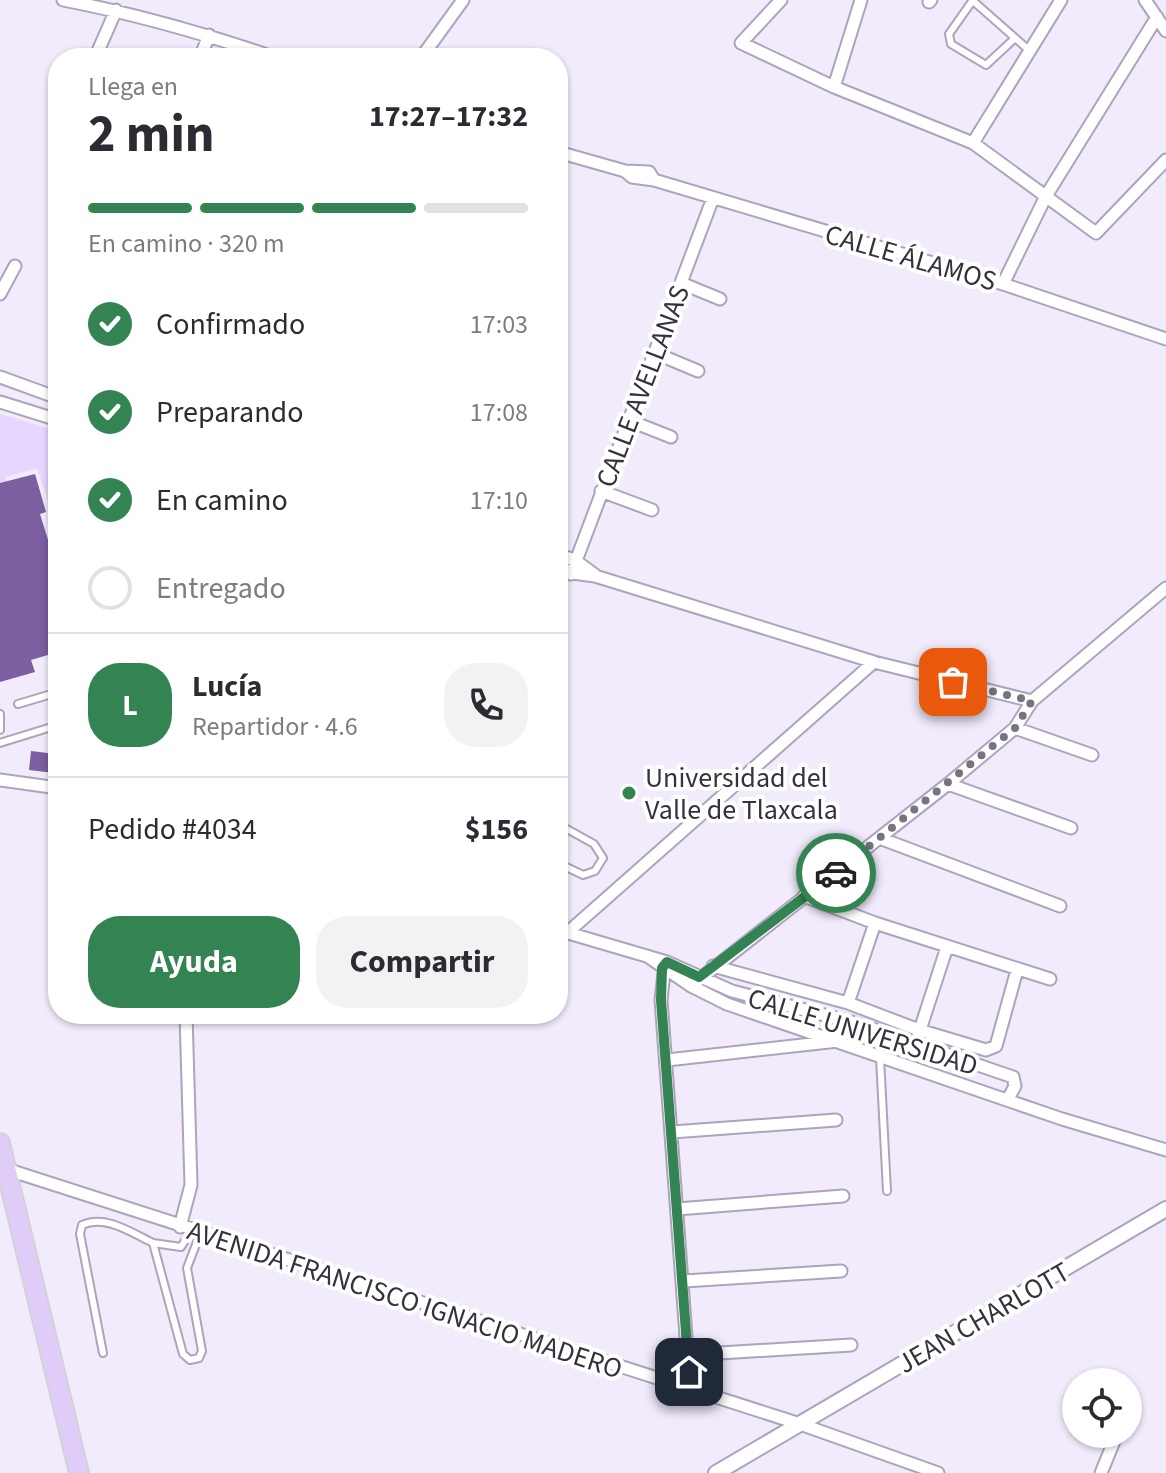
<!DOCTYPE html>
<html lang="es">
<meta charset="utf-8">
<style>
:root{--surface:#fff;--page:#f2f2f3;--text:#2b2b33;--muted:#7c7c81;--line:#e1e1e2;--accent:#348353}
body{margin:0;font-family:"Source Sans 3",sans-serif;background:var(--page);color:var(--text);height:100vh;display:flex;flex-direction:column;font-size:30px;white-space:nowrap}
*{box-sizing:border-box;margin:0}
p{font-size:26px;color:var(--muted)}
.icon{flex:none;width:44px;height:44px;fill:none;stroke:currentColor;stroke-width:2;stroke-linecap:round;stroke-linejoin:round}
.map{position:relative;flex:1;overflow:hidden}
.panel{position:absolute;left:48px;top:48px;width:520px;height:976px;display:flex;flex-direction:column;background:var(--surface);border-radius:32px;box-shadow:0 2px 6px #0004}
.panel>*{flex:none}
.fabs{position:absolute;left:1062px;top:1368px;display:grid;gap:16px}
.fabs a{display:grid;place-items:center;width:80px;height:80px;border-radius:50%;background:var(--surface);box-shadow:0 2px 6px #0004;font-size:40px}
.pin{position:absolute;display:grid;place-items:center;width:68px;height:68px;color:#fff;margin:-34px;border-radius:16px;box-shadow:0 4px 12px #0006}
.courier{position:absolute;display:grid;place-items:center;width:80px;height:80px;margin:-40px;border:6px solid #348353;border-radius:50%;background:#fff;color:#222;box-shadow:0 2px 10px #0007}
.head em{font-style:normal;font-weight:700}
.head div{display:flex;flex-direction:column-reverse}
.head{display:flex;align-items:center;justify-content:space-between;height:136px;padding:0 40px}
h1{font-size:52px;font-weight:700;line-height:60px}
.bar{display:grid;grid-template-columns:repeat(4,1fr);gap:12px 8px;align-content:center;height:96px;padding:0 40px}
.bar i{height:10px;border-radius:6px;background:var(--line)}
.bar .on{background:var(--accent)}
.bar p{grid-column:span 4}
.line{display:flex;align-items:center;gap:20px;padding:0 40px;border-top:2px solid var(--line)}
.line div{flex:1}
.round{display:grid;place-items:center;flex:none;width:84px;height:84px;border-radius:32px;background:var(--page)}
ol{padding:0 40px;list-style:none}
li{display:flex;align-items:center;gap:24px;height:88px}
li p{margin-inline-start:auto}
li .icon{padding:8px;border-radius:50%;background:var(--accent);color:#fff;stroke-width:4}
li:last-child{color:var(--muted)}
li i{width:44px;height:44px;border:4px solid var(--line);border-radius:50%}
.action{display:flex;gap:16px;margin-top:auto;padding:16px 40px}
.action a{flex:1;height:92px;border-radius:32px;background:var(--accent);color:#fff;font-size:32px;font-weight:700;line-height:92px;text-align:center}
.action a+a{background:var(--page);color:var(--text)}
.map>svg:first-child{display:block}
.green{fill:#e7d6ff}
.building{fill:#7c5ea1}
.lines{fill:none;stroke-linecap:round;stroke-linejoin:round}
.service-casing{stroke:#aea3be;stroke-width:10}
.minor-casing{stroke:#aea3be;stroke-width:15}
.tertiary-casing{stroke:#aea3be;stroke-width:18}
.primary-casing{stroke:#d3d2d4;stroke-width:22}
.service{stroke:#fff;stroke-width:6}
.minor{stroke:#fff;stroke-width:11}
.tertiary{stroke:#fff;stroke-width:14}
.primary{stroke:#dfccf8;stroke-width:18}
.done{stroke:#777380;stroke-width:8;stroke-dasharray:0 14.4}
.route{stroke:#348353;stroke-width:10}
.poi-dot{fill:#348353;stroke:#fff;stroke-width:3}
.labels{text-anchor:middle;stroke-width:8;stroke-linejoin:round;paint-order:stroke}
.street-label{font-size:28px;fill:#36323d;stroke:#fff}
.poi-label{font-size:28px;fill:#36323d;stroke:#fff;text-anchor:start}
</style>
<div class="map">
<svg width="1166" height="1473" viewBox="0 0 1166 1473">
<rect width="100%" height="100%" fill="#f1ebfb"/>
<path class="green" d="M0,414L58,431V514L51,511L37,468L5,477L36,580L0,601Z"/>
<path class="building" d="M35,474L46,512L40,514L58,572V652L31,660L35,672L0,682V483Z
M31,751L56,754L54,773L29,770Z"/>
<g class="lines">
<g class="service-casing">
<path id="service" d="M972,0L1030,51
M973,0L949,34L951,44L986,65L1014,39
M18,704L55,693L58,704
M0,714V730
M0,743L58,725
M558,824L594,844L603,858L595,871L583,875L558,863
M880,1058L887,1191
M191,1231L181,1247L153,1243L183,1354L190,1360L199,1358L202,1351L187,1268L200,1234
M103,1353L80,1234L82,1225C105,1214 132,1233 153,1243"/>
</g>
<g class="minor-casing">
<path id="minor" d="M63,0C136,14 206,34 276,58
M781,0L741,43L834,87L973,143L1096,233L1166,160
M1145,0L1166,31
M929,2L931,0
M95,58L116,10
M200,58L209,35
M421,58L463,0
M834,87L861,0
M973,143L1061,0
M558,152L625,171L632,177L654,180L1003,284L1166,339
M625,171L649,172L654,180
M681,283L720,299
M1003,284L1046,196L1157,17
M0,294L15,266
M655,353L698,371
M0,377L58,398
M558,394L559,390
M0,402L58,420
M628,420L671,437
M601,491L652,510
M558,554L576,561L595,575
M558,571L595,576L874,662L1032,701
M571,574L713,198
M1015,728L1092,755
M0,780L58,788
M948,784L1071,828
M882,839L1060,906
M804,896L875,923L1050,979
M558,930L667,962L732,991L855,1023L1013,1077L1015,1086L1008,1099
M567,933L874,662
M647,956L691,986L727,1004L1062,1119L1166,1150
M665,964L661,1000L690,1390
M713,966L848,1003L919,1030L986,1050L996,1046L1017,970
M691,986L948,784L1015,728L1032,701L1166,588
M848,1003L875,923
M918,1036L947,947
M667,1060L838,1041L855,1023
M672,1132L836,1120
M9,1170L800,1424L938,1473
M677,1209L843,1196
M180,1227L191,1185L186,1014
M684,1281L841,1271
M688,1355L851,1345
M1101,1473L1117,1434"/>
</g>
<g class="tertiary-casing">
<path id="tertiary" d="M716,1473L1166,1209"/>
</g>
<g class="primary-casing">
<path id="primary" d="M0,1143L79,1473"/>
</g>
<use href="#service" class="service"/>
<use href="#minor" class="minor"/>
<use href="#tertiary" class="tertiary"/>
<use href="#primary" class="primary"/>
</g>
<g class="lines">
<path class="done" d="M836,873L1015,728L1032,701L953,682"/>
<path class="route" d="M689,1372L661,1000L662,968L667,962L699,977L836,873"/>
</g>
<circle class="poi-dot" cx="629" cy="793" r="8"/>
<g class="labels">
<g class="street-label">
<text transform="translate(911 257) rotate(16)" y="10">CALLE ÁLAMOS</text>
<text transform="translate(642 386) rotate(-69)" y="10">CALLE AVELLANAS</text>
<text transform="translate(863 1031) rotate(17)" y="10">CALLE UNIVERSIDAD</text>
<text transform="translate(405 1299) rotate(18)" y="10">AVENIDA FRANCISCO IGNACIO MADERO</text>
<text transform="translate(983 1317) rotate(-30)" y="10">JEAN CHARLOTT</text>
</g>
<g class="poi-label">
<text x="645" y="787">Universidad del<tspan x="645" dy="32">Valle de Tlaxcala</tspan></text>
</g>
</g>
</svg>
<div class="fabs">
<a><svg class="icon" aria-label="locate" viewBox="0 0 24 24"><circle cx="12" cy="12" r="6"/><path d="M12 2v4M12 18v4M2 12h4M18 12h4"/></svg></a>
</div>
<div class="pin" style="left:953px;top:682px;background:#ea580c"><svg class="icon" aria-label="bag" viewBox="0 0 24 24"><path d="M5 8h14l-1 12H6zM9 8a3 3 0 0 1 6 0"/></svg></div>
<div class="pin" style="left:689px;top:1372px;background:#1f2937"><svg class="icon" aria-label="home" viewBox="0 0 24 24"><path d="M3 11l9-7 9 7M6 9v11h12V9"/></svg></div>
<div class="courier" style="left:836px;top:873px"><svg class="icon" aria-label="car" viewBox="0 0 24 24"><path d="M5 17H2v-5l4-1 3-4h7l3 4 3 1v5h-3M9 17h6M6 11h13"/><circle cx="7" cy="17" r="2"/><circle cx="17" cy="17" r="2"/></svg></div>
<section class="panel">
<div class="head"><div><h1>2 min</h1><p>Llega en</p></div><em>17:27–17:32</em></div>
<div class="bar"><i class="on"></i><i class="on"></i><i class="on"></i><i></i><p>En camino · 320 m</p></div>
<ol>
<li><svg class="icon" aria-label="check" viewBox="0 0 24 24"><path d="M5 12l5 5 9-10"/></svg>Confirmado<p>17:03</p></li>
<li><svg class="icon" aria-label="check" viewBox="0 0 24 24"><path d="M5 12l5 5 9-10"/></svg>Preparando<p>17:08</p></li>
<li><svg class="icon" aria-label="check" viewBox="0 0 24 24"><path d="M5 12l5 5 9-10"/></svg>En camino<p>17:10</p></li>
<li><i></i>Entregado</li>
</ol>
<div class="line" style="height:144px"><b class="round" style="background:var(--accent);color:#fff">L</b><div><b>Lucía</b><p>Repartidor · 4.6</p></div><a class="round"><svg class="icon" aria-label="phone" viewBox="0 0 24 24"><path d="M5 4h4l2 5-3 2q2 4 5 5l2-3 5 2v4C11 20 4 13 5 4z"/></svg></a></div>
<div class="line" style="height:104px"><div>Pedido #4034</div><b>$156</b></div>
<div class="action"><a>Ayuda</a><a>Compartir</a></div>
</section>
</div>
